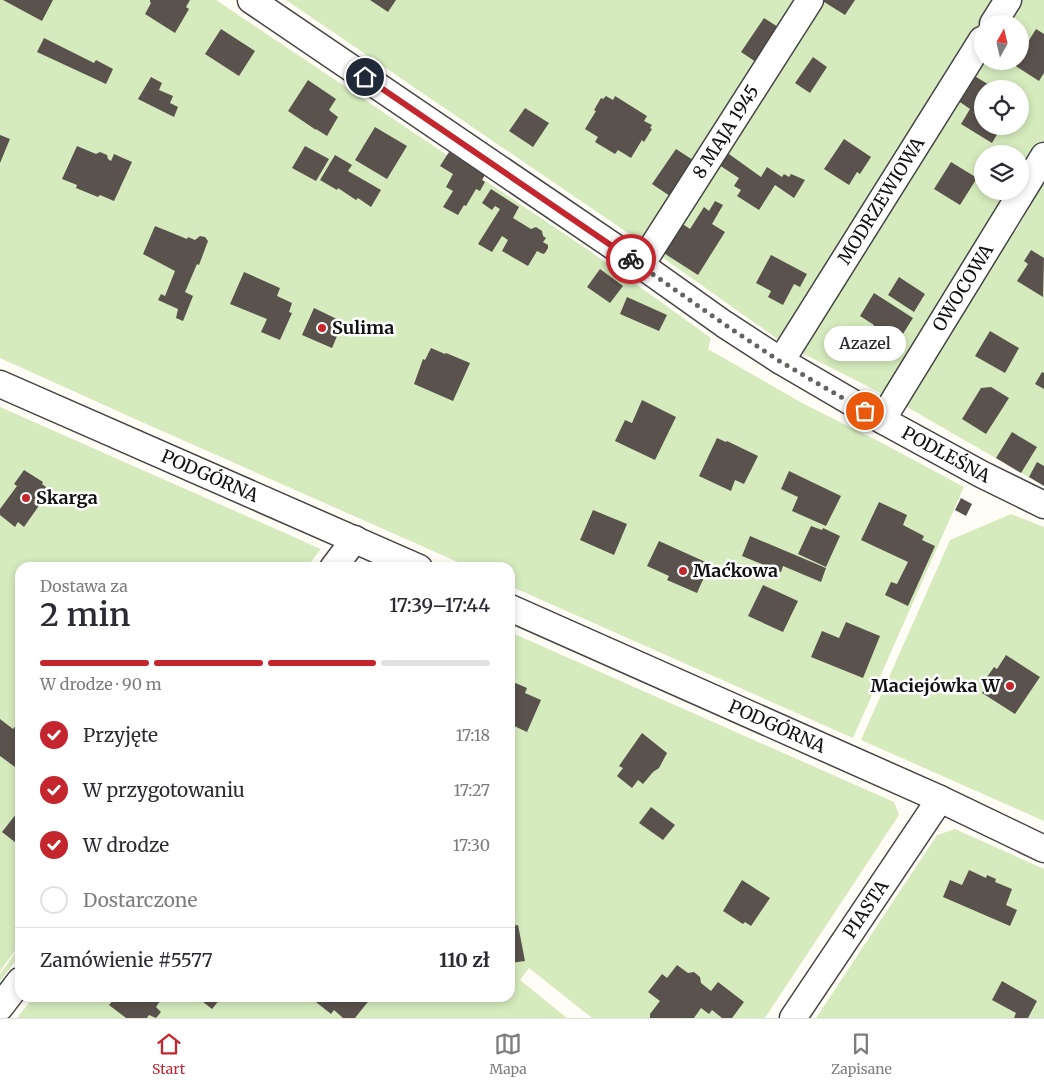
<!DOCTYPE html>
<html lang="pl">
<meta charset="utf-8">
<style>
:root{--surface:#fff;--page:#f7f7f7;--text:#2b2b33;--muted:#7c7c81;--line:#e1e1e2;--accent:#c4262e}
body{margin:0;font-family:Merriweather,serif;background:var(--page);color:var(--text);height:100vh;display:flex;flex-direction:column;font-size:19px;white-space:nowrap}
*{box-sizing:border-box;margin:0}
p{font-size:16px;color:var(--muted)}
.icon{flex:none;width:28px;height:28px;fill:none;stroke:currentColor;stroke-width:2;stroke-linecap:round;stroke-linejoin:round}
.map{position:relative;flex:1;overflow:hidden}
.side{position:absolute;left:15px;top:562px;width:500px;height:440px;display:flex;flex-direction:column;background:var(--surface);border-radius:15px;box-shadow:0 2px 8px #0003}
.side>*{flex:none}
.needle{width:32px;rotate:8deg}
.tools{position:absolute;left:974px;top:15px;display:grid;gap:10px}
.tools a{display:grid;place-items:center;width:55px;height:55px;border-radius:50%;background:var(--surface);box-shadow:0 2px 8px #0003;font-size:25px}
.pin{position:absolute;display:grid;place-items:center;width:42px;height:42px;color:#fff;margin:-21px;border:2px solid #fff;border-radius:50%;box-shadow:0 1px 5px #0007}
.courier{position:absolute;display:grid;place-items:center;width:50px;height:50px;margin:-25px;border:4px solid #c4262e;border-radius:50%;background:#fff;color:#222;box-shadow:0 1px 6px #0007}
.bubble{position:absolute;height:35px;border-radius:18px;background:var(--surface);box-shadow:0 2px 8px #0003;font-size:16px;font-weight:600;line-height:35px;text-align:center}
.summary em{font-style:normal;font-weight:600}
.summary div{display:flex;flex-direction:column-reverse}
.summary{display:flex;align-items:center;justify-content:space-between;height:85px;padding:0 25px}
h1{font-size:32px;font-weight:600;line-height:38px}
.bar{display:grid;grid-template-columns:repeat(4,1fr);gap:8px 5px;align-content:center;height:60px;padding:0 25px}
.bar i{height:6px;border-radius:4px;background:var(--line)}
.bar .current{background:var(--accent)}
.bar p{grid-column:span 4}
.line{display:flex;align-items:center;gap:12px;padding:0 25px;border-top:1px solid var(--line)}
.line div{flex:1}
ol{padding:0 25px;list-style:none}
li{display:flex;align-items:center;gap:15px;height:55px}
li p{margin-inline-start:auto}
li .icon{padding:5px;border-radius:50%;background:var(--accent);color:#fff;stroke-width:4}
li:last-child{color:var(--muted)}
li i{width:28px;height:28px;border:2px solid var(--line);border-radius:50%}
.dock{display:flex;justify-content:space-around;align-items:center;height:70px;border-top:1px solid var(--line);background:var(--surface);font-size:14px;color:var(--muted)}
.dock a{display:grid;justify-items:center;gap:2px}
.dock .current{color:var(--accent)}
.map>svg:first-child{display:block}
.green{fill:#d5ebbd;fill-rule:evenodd}
.building{fill:#5a524d}
.lines{fill:none;stroke-linecap:round;stroke-linejoin:round}
.street-casing{stroke:#444;stroke-width:29}
.street{stroke:#fff;stroke-width:26}
.done{stroke:#646461;stroke-width:5;stroke-dasharray:0 9}
.route{stroke:#c4262e;stroke-width:6}
.poi-dot{fill:#c4262e;stroke:#fff;stroke-width:2}
.labels{text-anchor:middle;stroke-width:5;stroke-linejoin:round;paint-order:stroke}
.street-label{font-size:18px;fill:#111;stroke:#fff}
.poi-label{font-size:18px;font-weight:bold;fill:#111;stroke:#fff;text-anchor:start}
</style>
<div class="map">
<svg width="1044" height="1018" viewBox="0 0 1044 1018">
<rect width="100%" height="100%" fill="#fffdf5"/>
<path class="green" d="M0,0H216L587,249L711,338L708,349L804,404L884,444L964,487L853,738L510,586V568L469,567L144,423L0,358Z
M286,0H802L644,244Z
M819,0H995L928,105L871,205L862,206L783,343L659,255Z
M1016,0H1044V140L1020,179V154H982V191H1013L885,395L798,351L982,61H1020V24H1001ZM982,89H1020V126H982Z
M1044,173V486L900,403L1008,231H1016L1028,210L1026,204Z
M0,407L321,549L307,567L20,568V944L0,971Z
M1011,514L1044,527V821L861,740L950,540Z
M510,632L894,802L899,815L765,1018H592L529,968L520,980L567,1018H17L33,998H510Z
M955,829L1044,869V1018H816L937,835Z
M20,947V955L0,981V974Z"/>
<path class="building" d="M3,0H53L42,21Z
M150,0H190L186,7L189,9L175,33L145,14L151,3L150,2Z
M370,0H396L388,12Z
M821,0H855L845,15Z
M764,18L778,27L756,62L741,52Z
M221,29L255,51L239,76L205,54Z
M1036,29L1044,34V73L1039,81L1014,65L1016,61H1020V55Z
M44,38L94,63L96,60L113,69L106,84L37,52Z
M813,57L827,67L810,93L795,83Z
M999,61H1011L1008,66Z
M973,75L991,86L989,89H982V126H1002L992,143L961,124L970,109L957,100Z
M151,77L162,83L159,90L173,96L170,103L178,107L174,117L138,99Z
M308,80L336,99L329,110L338,117L327,136L316,129V130L288,111Z
M606,96L613,100L615,96L647,116L644,121L652,125L650,128L652,129L644,142L642,140L631,158L618,150L615,154L595,142L598,137L585,129L596,111L594,110L601,98L603,99Z
M525,108L549,123L533,147L509,131Z
M375,127L407,146L387,179L355,160Z
M0,135L10,139L0,163Z
M844,139L871,157L860,174L857,172L849,185L824,169Z
M77,146L96,154L100,152L107,155L108,159L111,161L114,154L132,162L114,201L100,195L98,197L76,188L77,185L62,179Z
M305,146L329,159L316,181L292,168Z
M676,149L696,162L673,198L652,184Z
M722,149L761,177L767,167L782,177L784,174L789,177L791,174L805,180L794,198L775,185L759,210L737,196L741,190L734,186L739,178L713,161Z
M449,152L485,175L482,180L485,182L480,191L476,189L466,206L464,205L458,215L443,207L453,191L446,187L453,174L440,166Z
M335,155L352,165L348,171L381,190L371,207L358,198L356,200L338,188L337,190L320,180Z
M951,162L977,178L960,205L934,189Z
M491,189L519,207L513,218L531,229L536,227L542,231L543,236L546,238L543,242L548,245V248L545,253L543,254L537,251L528,266L502,251L508,240L502,236L492,252L478,244L500,209L495,206L492,210L482,203Z
M715,201L723,205L712,224L725,232L698,275L659,250L678,221L690,229L704,207L709,211Z
M155,226L187,239L188,237L195,240L200,236L205,237L208,241L199,265L197,264L185,292L193,296L183,321L176,318L178,309L158,300L161,294L165,296L175,271L143,254Z
M1031,250L1044,258L1043,297L1017,281L1028,264L1024,261Z
M771,255L807,274L800,287L794,284L783,305L768,297L771,291L756,283Z
M600,269L623,286L610,303L587,287Z
M244,272L280,288L277,296L292,303L289,312L292,313L280,340L261,332L267,319L230,304Z
M899,277L925,294L914,312L888,295Z
M874,293L913,318L894,348L870,332L874,325L860,316Z
M627,297L667,315L659,331L620,314Z
M314,308L343,322L332,348L302,335Z
M990,331L1019,348L1005,373L975,356Z
M431,348L445,354L446,353L470,363L453,401L414,384L423,359L425,360Z
M1042,372L1044,373V389L1035,384Z
M991,387L1009,398L986,434L962,419L981,388Z
M642,400L676,417L655,460L615,441L625,420L632,423Z
M1012,432L1037,447L1021,473L996,458Z
M717,438L726,442L727,441L758,456L744,484L735,480L731,491L699,476Z
M1037,462L1044,466V486L1029,477Z
M24,470L43,482L42,484L50,490L24,527L18,522L15,527L0,515V509L17,486L14,484Z
M789,471L841,496L826,526L792,511L798,497L781,489Z
M961,498L972,504L966,516L955,510Z
M879,502L907,515L903,525L924,536L922,540L935,546L908,606L885,595L891,582L897,584L908,562L861,540Z
M593,510L627,524L614,555L580,540Z
M811,526L822,530L823,528L840,536L826,567L798,554Z
M750,536L826,568L821,582L783,566L781,572L742,556Z
M659,541L710,564L697,593L667,580L669,576L647,566Z
M763,585L798,601L783,632L748,616Z
M846,622L880,636L863,678L811,657L822,631L839,638Z
M1006,655L1040,677L1015,714L982,693L991,679L987,677L994,667L997,669Z
M513,682L527,688L525,693L541,700L527,732L510,724V686Z
M0,719L13,729L18,723L20,724V761L15,767L0,756Z
M642,733L667,753L659,768L653,772L643,784L638,780L632,788L617,776L623,768L619,766Z
M651,807L675,825L663,840L639,823Z
M20,809V846L2,832Z
M969,870L986,878L987,875L996,879L995,882L1012,889L1006,905L1017,910L1010,926L943,897L950,880L962,885Z
M742,880L770,898L751,926L745,922L743,924L723,911Z
M518,925L525,961L510,963V926Z
M677,965L688,973L694,972L700,977L701,983L711,991L718,982L744,1002L732,1018H722L712,1010L709,1014L701,1008L694,1018H650V1014L660,1001L648,992L662,974L667,978Z
M1002,981L1037,1001L1028,1018H1014L1016,1013L992,1000Z
M115,998H162L156,1007L161,1012L156,1018L149,1015L147,1018H126L109,1005Z
M198,998H221L212,1009Z
M311,998H371L355,1018H343L334,1010L331,1014Z"/>
<g class="lines">
<g class="street-casing">
<g id="street">
<path id="s1" d="M251,0L641,265L724,324L781,361L882,420L981,474L1044,505"/>
<path d="M993,24L1008,0"/>
<path id="s2" d="M641,265L810,0"/>
<path id="s3" d="M781,361L982,40"/>
<path id="s4" d="M0,384L419,568"/>
<path id="s5" d="M882,420L1044,156"/>
<path d="M333,568L355,539"/>
<path id="s6" d="M510,608L940,799L1044,849"/>
<path d="M0,1007L20,981"/>
<path id="s7" d="M793,1018L940,799"/>
</g>
</g>
<use href="#street" class="street"/>
</g>
<g class="lines">
<path class="done" d="M631,259L724,324L781,362L865,411"/>
<path class="route" d="M365,77L631,259"/>
</g>
<g class="poi-dot">
<circle cx="322" cy="328" r="5"/>
<circle cx="26" cy="498" r="5"/>
<circle cx="683" cy="571" r="5"/>
<circle cx="1010" cy="686" r="5"/>
</g>
<g class="labels">
<g class="street-label">
<text dy="6" stroke="none"><textPath href="#s2" startOffset="158">8 MAJA 1945</textPath></text>
<text dy="6" stroke="none"><textPath href="#s3" startOffset="189">MODRZEWIOWA</textPath></text>
<text dy="6" stroke="none"><textPath href="#s5" startOffset="155">OWOCOWA</textPath></text>
<text dy="6" stroke="none"><textPath href="#s1" startOffset="831">PODLEŚNA</textPath></text>
<text dy="6" stroke="none"><textPath href="#s4" startOffset="229">PODGÓRNA</textPath></text>
<text dy="6" stroke="none"><textPath href="#s6" startOffset="292">PODGÓRNA</textPath></text>
<text dy="6" stroke="none"><textPath href="#s7" startOffset="131">PIASTA</textPath></text>
</g>
<g class="poi-label">
<text x="332" y="334">Sulima</text>
<text x="36" y="504">Skarga</text>
<text x="693" y="577">Maćkowa</text>
<text x="1000" y="692" text-anchor="end">Maciejówka W</text>
</g>
</g>
</svg>
<div class="tools">
<a><svg class="needle" viewBox="-14 -14 28 28"><path d="M0-13l5 13h-10z" fill="#e53935"/><path d="M0 13l5-13h-10z" fill="#7c7c81"/></svg></a>
<a><svg class="icon" aria-label="locate" viewBox="0 0 24 24"><circle cx="12" cy="12" r="6"/><path d="M12 2v4M12 18v4M2 12h4M18 12h4"/></svg></a>
<a><svg class="icon" aria-label="layers" viewBox="0 0 24 24"><path d="M12 4l9 5-9 5-9-5zM3 14l9 5 9-5"/></svg></a>
</div>
<div class="pin" style="left:865px;top:411px;background:#ea580c"><svg class="icon" aria-label="bag" viewBox="0 0 24 24"><path d="M5 8h14l-1 12H6zM9 8a3 3 0 0 1 6 0"/></svg></div>
<div class="pin" style="left:365px;top:77px;background:#1f2937"><svg class="icon" aria-label="home" viewBox="0 0 24 24"><path d="M3 11l9-7 9 7M6 9v11h12V9"/></svg></div>
<div class="courier" style="left:631px;top:259px"><svg class="icon" aria-label="bike" viewBox="0 0 24 24"><circle cx="6" cy="16" r="4"/><circle cx="18" cy="16" r="4"/><path d="M6 16l4-8h5l3 8M10 8l3 8H6M13 5h3"/></svg></div>
<div class="bubble" style="left:824px;top:326px;width:82px">Azazel</div>
<section class="side">
<div class="summary"><div><h1>2 min</h1><p>Dostawa za</p></div><em>17:39–17:44</em></div>
<div class="bar"><i class="current"></i><i class="current"></i><i class="current"></i><i></i><p>W drodze · 90 m</p></div>
<ol>
<li><svg class="icon" aria-label="check" viewBox="0 0 24 24"><path d="M5 12l5 5 9-10"/></svg>Przyjęte<p>17:18</p></li>
<li><svg class="icon" aria-label="check" viewBox="0 0 24 24"><path d="M5 12l5 5 9-10"/></svg>W przygotowaniu<p>17:27</p></li>
<li><svg class="icon" aria-label="check" viewBox="0 0 24 24"><path d="M5 12l5 5 9-10"/></svg>W drodze<p>17:30</p></li>
<li><i></i>Dostarczone</li>
</ol>
<div class="line" style="height:65px"><div>Zamówienie #5577</div><b>110 zł</b></div>
</section>
</div>
<nav class="dock">
<a class="current"><svg class="icon" aria-label="home" viewBox="0 0 24 24"><path d="M3 11l9-7 9 7M6 9v11h12V9"/></svg>Start</a>
<a><svg class="icon" aria-label="map" viewBox="0 0 24 24"><path d="M3 6l6-2 6 2 6-2v14l-6 2-6-2-6 2zM9 4v14M15 6v14"/></svg>Mapa</a>
<a><svg class="icon" aria-label="saved" viewBox="0 0 24 24"><path d="M7 4h10v16l-5-4-5 4z"/></svg>Zapisane</a>
</nav>
